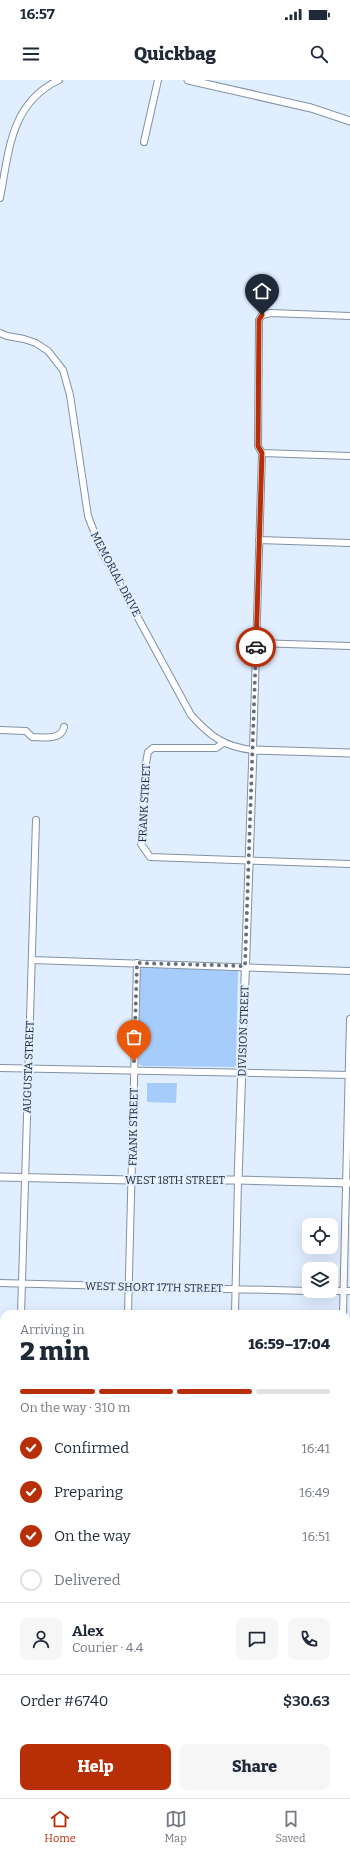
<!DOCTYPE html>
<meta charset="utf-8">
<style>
:root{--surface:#fff;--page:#f6f6f7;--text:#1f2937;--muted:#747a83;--line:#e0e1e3;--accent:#b82e07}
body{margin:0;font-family:Bitter,serif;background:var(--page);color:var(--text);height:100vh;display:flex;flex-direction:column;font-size:15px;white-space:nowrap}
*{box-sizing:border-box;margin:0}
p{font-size:13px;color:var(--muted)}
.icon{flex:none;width:22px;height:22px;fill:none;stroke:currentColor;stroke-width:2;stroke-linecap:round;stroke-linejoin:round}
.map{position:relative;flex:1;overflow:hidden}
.sheet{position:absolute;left:0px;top:1230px;width:350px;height:488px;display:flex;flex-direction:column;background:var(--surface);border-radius:12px 12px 0 0;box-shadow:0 4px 16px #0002}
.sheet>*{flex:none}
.buttons{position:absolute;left:302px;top:1138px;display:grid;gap:8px}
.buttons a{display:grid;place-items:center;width:36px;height:36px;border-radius:8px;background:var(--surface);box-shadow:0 4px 16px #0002;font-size:20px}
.pin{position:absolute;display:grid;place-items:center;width:34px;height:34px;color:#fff;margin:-41px -17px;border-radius:50% 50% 50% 0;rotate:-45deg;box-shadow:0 0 4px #0007}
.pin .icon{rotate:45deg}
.courier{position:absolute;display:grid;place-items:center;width:40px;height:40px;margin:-20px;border:3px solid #b82e07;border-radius:50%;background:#fff;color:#222;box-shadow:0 1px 5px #0007}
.overview em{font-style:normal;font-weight:800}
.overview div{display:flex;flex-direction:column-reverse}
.overview{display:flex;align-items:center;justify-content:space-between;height:68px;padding:0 20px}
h1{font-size:26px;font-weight:800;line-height:30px}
.bar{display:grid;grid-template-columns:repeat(4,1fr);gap:6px 4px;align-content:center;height:48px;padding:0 20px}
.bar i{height:5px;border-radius:3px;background:var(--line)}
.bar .on{background:var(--accent)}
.bar p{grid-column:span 4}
.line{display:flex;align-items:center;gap:10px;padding:0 20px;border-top:1px solid var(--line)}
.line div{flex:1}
.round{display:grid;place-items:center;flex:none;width:42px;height:42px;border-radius:8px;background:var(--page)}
ol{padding:0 20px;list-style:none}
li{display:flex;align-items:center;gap:12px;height:44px}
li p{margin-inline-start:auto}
li .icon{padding:4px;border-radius:50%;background:var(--accent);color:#fff;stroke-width:4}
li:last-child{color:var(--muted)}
li i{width:22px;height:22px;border:2px solid var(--line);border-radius:50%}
.cta{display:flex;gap:8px;margin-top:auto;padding:8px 20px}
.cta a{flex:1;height:46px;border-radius:8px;background:var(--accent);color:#fff;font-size:16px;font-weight:800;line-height:46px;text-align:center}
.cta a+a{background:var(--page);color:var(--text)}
.status{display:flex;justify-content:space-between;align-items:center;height:28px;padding:0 20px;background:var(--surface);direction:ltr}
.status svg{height:11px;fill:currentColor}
header{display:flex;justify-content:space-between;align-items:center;height:52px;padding:0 20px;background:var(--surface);font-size:18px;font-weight:800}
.dock{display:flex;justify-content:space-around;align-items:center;height:56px;border-top:1px solid var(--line);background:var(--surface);font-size:11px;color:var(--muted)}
.dock a{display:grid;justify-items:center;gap:2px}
.dock .on{color:var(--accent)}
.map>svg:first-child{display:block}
.green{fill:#a6ccfc}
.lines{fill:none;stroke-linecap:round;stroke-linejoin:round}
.minor-casing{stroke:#8291a4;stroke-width:8}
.tertiary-casing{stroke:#8291a4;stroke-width:9}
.minor{stroke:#fff;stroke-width:6}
.tertiary{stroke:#fff;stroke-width:7}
.done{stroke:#666f7a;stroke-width:4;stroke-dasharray:0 7.2}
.route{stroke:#b82e07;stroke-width:5}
.labels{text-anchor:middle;stroke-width:4;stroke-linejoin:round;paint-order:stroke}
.street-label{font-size:11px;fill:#242a32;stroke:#e0eeff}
</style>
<div class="status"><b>16:57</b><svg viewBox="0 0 49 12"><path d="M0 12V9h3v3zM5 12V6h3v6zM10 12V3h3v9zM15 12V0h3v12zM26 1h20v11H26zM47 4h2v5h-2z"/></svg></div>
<header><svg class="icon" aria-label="menu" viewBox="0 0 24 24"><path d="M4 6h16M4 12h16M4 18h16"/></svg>Quickbag<svg class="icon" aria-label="search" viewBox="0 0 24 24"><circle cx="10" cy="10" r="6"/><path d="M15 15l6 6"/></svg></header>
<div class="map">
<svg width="350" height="1718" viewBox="0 0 350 1718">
<rect width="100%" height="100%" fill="#e0eeff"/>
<path class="green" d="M143,887L238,891L236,985L234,987L142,986L139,984L140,890Z
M147,1003H177L176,1023L147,1022Z
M0,1528H4V1714H136V1718H0Z"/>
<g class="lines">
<g class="minor-casing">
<path id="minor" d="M144,62L158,0
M0,118C9,72 10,23 59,0
M0,253L7,256L24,259L36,263L48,271L63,290L70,315L88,436L101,470L191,635C210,656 224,667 253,670L262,373L258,366L259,240L262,235L271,233L350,236
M262,373L350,376
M259,460L350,463
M256,563L350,566
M0,650L26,651L32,657C43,657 61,661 64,647
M223,663L216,668H153L148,672L146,683L141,764L150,777L350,784
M32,880L350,891
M0,988L350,995
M0,1203L309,1211
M331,1211H350
M21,1234L36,740
M128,1234L137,883
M235,1234L238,1100
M343,1234L350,939
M0,1310H4
M346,1318H350
M0,1521H4
M346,1529L350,1530
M141,1718V1714
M237,1718V1714
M348,1718L350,1575"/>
</g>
<g class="tertiary-casing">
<path id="tertiary" d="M188,0L311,28L350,41
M0,1097L131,1100H238L350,1103
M238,1100L253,670L350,673
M0,1418H4
M346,1426H350"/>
</g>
<use href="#minor" class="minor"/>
<use href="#tertiary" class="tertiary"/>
</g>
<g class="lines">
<path class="done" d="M134,981L137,883L245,886L256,567"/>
<path class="route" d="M256,567L262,373L258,366L259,240L262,235"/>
</g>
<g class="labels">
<g class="street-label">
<text transform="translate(116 494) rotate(62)" y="4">MEMORIAL DRIVE</text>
<text transform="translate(144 723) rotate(-87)" y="4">FRANK STREET</text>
<text transform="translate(243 951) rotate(-88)" y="4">DIVISION STREET</text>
<text transform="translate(28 987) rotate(-88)" y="4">AUGUSTA STREET</text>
<text transform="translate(133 1047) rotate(-89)" y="4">FRANK STREET</text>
<text x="175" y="1104">WEST 18TH STREET</text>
<text transform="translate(154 1207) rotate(1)" y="4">WEST SHORT 17TH STREET</text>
</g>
</g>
</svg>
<div class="buttons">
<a><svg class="icon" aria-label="locate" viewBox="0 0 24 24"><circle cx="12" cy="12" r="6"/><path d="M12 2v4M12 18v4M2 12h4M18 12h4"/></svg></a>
<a><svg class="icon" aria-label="layers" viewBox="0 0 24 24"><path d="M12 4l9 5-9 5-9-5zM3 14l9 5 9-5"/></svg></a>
</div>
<div class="pin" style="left:134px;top:981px;background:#ea580c"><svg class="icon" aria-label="bag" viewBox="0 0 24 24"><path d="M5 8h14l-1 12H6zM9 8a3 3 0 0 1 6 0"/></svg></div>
<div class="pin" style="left:262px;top:235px;background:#1f2937"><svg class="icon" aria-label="home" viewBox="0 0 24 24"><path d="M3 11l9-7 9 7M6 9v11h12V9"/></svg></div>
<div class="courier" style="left:256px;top:567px"><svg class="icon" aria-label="car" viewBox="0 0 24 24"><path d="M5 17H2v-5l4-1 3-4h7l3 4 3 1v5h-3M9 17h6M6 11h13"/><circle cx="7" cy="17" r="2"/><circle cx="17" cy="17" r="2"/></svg></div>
<section class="sheet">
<div class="overview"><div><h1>2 min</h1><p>Arriving in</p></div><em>16:59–17:04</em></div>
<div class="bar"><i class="on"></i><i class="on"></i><i class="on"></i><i></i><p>On the way · 310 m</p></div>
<ol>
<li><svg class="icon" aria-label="check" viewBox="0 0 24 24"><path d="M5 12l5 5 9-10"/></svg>Confirmed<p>16:41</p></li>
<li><svg class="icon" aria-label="check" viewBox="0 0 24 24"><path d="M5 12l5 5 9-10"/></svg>Preparing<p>16:49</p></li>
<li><svg class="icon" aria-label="check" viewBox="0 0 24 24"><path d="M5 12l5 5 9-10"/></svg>On the way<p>16:51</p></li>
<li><i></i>Delivered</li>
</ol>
<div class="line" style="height:72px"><a class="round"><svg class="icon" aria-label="person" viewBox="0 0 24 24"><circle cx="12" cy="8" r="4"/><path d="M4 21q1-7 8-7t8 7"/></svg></a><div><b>Alex</b><p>Courier · 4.4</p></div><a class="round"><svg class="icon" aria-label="chat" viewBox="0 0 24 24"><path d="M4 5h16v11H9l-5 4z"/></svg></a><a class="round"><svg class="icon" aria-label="phone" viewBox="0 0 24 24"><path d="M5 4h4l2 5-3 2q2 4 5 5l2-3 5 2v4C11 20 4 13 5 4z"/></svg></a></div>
<div class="line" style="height:52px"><div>Order #6740</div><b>$30.63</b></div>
<div class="cta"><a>Help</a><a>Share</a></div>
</section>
</div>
<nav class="dock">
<a class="on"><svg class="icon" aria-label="home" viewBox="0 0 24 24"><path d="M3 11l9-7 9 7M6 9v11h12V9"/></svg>Home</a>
<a><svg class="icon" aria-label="map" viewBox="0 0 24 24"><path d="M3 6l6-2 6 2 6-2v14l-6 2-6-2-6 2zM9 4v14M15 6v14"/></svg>Map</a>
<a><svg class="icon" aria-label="saved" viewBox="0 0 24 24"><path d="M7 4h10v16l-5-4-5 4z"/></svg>Saved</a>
</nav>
